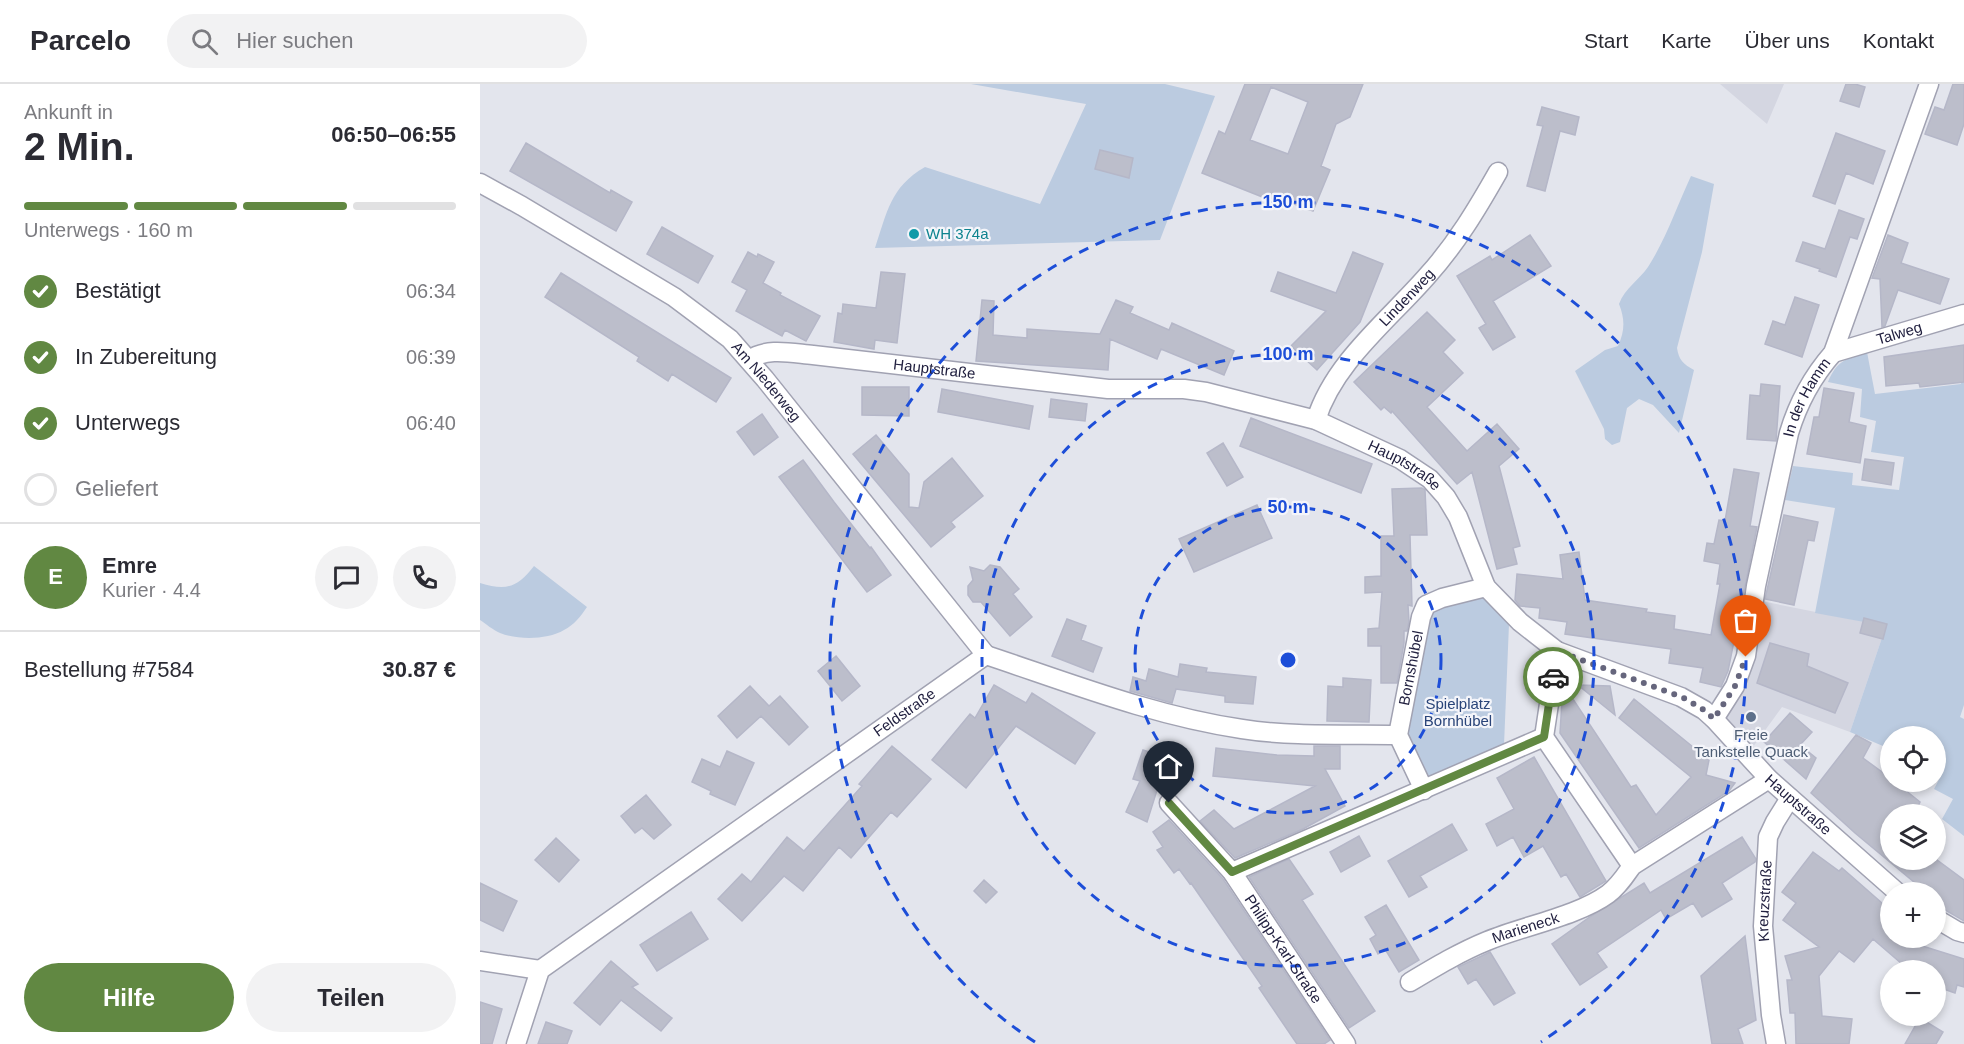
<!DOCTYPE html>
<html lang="de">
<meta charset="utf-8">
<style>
:root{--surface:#fff;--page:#f2f2f3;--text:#2b2b33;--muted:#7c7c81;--line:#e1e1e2;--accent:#618842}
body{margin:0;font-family:Arial,sans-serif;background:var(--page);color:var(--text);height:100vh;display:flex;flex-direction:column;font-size:22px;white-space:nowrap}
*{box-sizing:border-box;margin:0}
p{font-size:20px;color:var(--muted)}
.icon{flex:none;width:33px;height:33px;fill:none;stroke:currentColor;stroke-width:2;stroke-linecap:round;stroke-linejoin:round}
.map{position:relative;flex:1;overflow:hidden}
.details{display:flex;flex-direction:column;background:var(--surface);width:480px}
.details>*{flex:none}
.buttons{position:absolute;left:1400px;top:642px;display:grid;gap:12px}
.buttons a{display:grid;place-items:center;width:66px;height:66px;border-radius:50%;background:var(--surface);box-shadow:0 3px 9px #0003;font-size:30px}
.pin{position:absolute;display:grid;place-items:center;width:51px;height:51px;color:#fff;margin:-62px -26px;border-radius:50% 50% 50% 0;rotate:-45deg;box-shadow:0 0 6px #0007}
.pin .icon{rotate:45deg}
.courier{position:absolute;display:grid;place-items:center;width:60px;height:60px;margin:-30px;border:4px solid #618842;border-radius:50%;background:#fff;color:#222;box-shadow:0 2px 8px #0007}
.overview em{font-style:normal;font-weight:800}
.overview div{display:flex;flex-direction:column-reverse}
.overview{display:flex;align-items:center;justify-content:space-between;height:102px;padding:0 24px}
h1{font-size:39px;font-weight:800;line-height:45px}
.bar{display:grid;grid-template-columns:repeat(4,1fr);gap:9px 6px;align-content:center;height:72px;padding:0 24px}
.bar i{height:8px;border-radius:4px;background:var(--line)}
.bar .selected{background:var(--accent)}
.bar p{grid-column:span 4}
.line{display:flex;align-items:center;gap:15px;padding:0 24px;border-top:2px solid var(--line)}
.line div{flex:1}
.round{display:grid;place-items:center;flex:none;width:63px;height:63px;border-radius:32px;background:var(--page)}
ol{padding:0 24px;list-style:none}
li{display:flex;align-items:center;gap:18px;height:66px}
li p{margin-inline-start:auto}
li .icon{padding:6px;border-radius:50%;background:var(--accent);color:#fff;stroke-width:4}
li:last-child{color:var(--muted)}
li i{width:33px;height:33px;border:3px solid var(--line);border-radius:50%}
.action{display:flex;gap:12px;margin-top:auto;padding:12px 24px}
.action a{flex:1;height:69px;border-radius:36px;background:var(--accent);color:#fff;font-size:24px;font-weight:800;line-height:69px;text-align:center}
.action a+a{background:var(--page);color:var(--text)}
header{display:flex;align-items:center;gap:36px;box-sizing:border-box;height:84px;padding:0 30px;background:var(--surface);border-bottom:2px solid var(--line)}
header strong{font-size:28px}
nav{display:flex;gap:33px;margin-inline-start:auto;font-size:21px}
.search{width:420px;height:54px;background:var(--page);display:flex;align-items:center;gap:15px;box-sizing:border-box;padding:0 21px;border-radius:33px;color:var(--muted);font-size:22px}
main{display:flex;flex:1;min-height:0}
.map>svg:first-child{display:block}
.built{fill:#d4d6e1}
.green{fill:#bbcbe0}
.building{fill:#bcbecb;stroke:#b5b7c8;stroke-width:1.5;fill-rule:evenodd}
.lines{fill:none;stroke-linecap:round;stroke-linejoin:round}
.street-casing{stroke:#a1a2b2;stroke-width:21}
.street{stroke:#fff;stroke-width:18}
.done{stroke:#66667d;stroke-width:6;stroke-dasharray:0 10.8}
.route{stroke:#618842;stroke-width:8}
.ring{fill:none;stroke:#1d4ed8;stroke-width:3;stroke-dasharray:10 8}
.culture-dot{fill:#0f9aa8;stroke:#f4f5fa;stroke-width:2}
.service-dot{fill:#5c6f8a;stroke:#f4f5fa;stroke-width:2}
.labels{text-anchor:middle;stroke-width:4.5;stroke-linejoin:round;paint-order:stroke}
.culture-label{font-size:15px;fill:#0d838f;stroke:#f4f5fa;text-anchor:start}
.street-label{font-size:15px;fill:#222140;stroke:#f4f5fa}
.park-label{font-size:15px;fill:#294479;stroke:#f4f5fa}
.service-label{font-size:15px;fill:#4e5e75;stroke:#f4f5fa}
.centre{fill:#1d4ed8;stroke:#f4f5fa;stroke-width:3}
.ring-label{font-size:18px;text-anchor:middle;font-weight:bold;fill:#1d4ed8;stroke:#f4f5fa;stroke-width:4.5;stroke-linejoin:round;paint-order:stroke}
</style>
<header>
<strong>Parcelo</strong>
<div class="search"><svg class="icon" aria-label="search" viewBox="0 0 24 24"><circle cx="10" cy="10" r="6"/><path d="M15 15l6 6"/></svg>Hier suchen</div>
<nav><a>Start</a><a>Karte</a><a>Über uns</a><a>Kontakt</a></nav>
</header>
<main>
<section class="details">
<div class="overview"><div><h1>2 Min.</h1><p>Ankunft in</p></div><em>06:50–06:55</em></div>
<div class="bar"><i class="selected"></i><i class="selected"></i><i class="selected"></i><i></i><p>Unterwegs · 160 m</p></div>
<ol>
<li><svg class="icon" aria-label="check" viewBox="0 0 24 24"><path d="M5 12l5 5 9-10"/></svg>Bestätigt<p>06:34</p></li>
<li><svg class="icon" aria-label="check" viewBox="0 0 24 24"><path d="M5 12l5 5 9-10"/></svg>In Zubereitung<p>06:39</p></li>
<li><svg class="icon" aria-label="check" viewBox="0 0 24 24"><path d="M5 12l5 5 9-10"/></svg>Unterwegs<p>06:40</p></li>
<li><i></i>Geliefert</li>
</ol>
<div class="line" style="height:108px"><b class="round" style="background:var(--accent);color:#fff">E</b><div><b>Emre</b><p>Kurier · 4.4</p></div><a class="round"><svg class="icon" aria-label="chat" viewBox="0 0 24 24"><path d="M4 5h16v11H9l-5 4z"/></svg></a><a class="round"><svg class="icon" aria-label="phone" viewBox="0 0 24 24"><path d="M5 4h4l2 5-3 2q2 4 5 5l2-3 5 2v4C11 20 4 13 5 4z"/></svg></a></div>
<div class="line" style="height:78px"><div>Bestellung #7584</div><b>30.87 €</b></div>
<div class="action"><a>Hilfe</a><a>Teilen</a></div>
</section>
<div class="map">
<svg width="1484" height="960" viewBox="0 0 1484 960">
<rect width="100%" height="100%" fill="#e3e5ed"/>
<path class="built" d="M1240,0H1304L1287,40Z
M1281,517L1406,542L1370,648L1302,623L1270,667L1239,634Z"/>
<path class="green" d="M491,0H685L735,12L680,156L395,164C407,129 410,103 445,83L560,120L606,20Z
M1211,92L1234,100L1222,168L1197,264C1199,276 1203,280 1214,286L1199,349L1173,321L1159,315L1147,324L1140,358L1132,361L1125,355L1124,345L1095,287L1125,266L1138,262C1145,247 1145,235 1139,220C1145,204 1159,196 1168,183C1186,155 1197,122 1211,92Z
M1387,268L1395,310L1481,300L1480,287H1484V621L1480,633L1484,635V752L1462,735L1473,715L1454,705L1463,688L1455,685V652H1410V665L1370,648L1406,542L1335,529L1355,424L1305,416L1313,382L1373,389L1372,401L1419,406L1424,373L1391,368L1396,337L1380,333L1382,305L1348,298C1357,276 1366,275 1387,268Z
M54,482L107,523C101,532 94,541 84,546C67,556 38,556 20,549C13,546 6,540 0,536V499C26,507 37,504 54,482Z
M1003,510L1029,540L1024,661L946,697L924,650L950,524Z"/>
<path class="building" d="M765,0H883L870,33L856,40L841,82L850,86L833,127L793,112L790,116L722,89L739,47L745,50ZM791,3L828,18L808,70L770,56Z
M1366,0H1375L1385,3L1379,23L1360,17Z
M1473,0H1484V40L1477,61L1445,50L1455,23L1464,26Z
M1062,23L1099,33L1095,51L1080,47L1065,107L1047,102L1063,42L1057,41Z
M1356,49L1405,67L1393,100L1366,89L1355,120L1333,112Z
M46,59L130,109L131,106L152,118L136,147L30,87Z
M620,66L653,74L649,94L615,85Z
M1359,126L1384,135L1377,155L1370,153L1356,193L1339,187L1340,185L1316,177L1323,158L1345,165Z
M182,143L233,172L218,199L167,170Z
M1050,151L1071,182L1013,217L1035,253L1013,266L999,244L1006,240L977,192L1010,172L1012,176Z
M1408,151L1428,159L1421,179L1469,195L1460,220L1418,206L1405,242L1402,243L1400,195L1392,194Z
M268,168L277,173L278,170L294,178L283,199L301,209L300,211L340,232L326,257L305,246L302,252L256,227L267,206L252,198Z
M873,168L903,180L880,238L837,286L811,262L846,227L791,207L798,188L856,209Z
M401,188L425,190L417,259L395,256L394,265L354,258L358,229L362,230L363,220L396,224Z
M81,189L251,294L236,318L192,290L188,297L157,277L159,273L65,213Z
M1315,213L1339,221L1322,273L1285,260L1293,237L1305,241Z
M502,216L514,217L513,251L547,254V245L620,250L636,216L653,223L650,229L689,246L692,239L754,267L744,291L681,265L677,275L630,255L628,286L496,277Z
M947,228L975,256L963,268L983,289L947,323L987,367L1017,340L1039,365L1019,382L1040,462L1033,464L1037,480L1017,485L992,388L977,400L912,327L911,329L904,323L901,326L874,298Z
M1484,261V298L1440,303L1439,299L1406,302L1404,273Z
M1281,300L1300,302L1296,357L1267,355L1270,311L1280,312Z
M382,303H429V332L382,331Z
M1344,304L1374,309L1369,338L1386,342L1380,379L1327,370L1334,333H1339Z
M462,305L553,322L549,345L458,328Z
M571,315L607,320L605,337L569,333Z
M282,330L298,353L274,371L257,348Z
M771,334L892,380L881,409L760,362Z
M396,351L429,390V423L439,424L444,398L472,374L503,412L471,438L475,443L451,463L373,370Z
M743,359L763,393L747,402L727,369Z
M1385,375L1414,379L1411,401L1382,396Z
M323,376L354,418L390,464L391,463L411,491L387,508L299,393Z
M1254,385L1279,389L1270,442L1277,443L1248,587L1241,603L1220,598L1223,584L1189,579L1191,565L1085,550L1087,538L1059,534L1060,524L1040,522L1035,516L1037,490L1083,495L1080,471L1099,468L1105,516L1167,525L1166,528L1195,532L1194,545L1231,551L1240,500H1237L1240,480L1224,477L1227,459L1234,460L1239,436L1245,437Z
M942,404L945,406L947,451H930L932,522L928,521L929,538L927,547H924V559L917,599H901V562H888V545L899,544L902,508L885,509V493L901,492V452H914L912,405Z
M777,421L792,454L714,488L699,455Z
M1304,431L1338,438L1334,457L1328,456L1314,521L1285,515Z
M510,481L520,483L539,505L533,510L552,533L530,552L501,518H493L488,511V502L493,496L490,483L504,487Z
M1384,534L1407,540L1403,555L1380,549Z
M587,535L606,542L601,556L622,564L613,588L572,572Z
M1290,559L1329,570L1327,582L1368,599L1355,629L1277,599Z
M356,572L380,602L362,617L338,587Z
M700,580L727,584L726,588L776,593L773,620L745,618V612L696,605L692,619L650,607L653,593L666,597L669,585L698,593Z
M863,594L891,596L889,638L847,637L848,602L863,603Z
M1083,600L1151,703L1156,701L1176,731L1211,693L1139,634L1154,615L1229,676L1226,691L1255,699L1249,707L1159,764L1080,649Z
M514,601L546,619L552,609L615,649L595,680L536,642L486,704L452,676L490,630L495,634Z
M1098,601L1130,602L1135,631Z
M270,602L289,622L300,612L328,643L309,661L281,632L257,654L238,632Z
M1310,629L1332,648L1320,661L1336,674L1326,695L1284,658Z
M1376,651L1391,659L1383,674L1410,694V698H1415L1440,718L1435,730H1410V776H1457L1484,796V837L1455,820V808H1446L1375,749L1331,709Z
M412,662L451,695L417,733L411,728L371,774L359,763L323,807L304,792L262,837L238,815L262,790L271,798L307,753L324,767L382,702L379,700Z
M834,662H860V685H845L865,722L823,745L755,774L720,737L734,726L754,745L835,702L733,692L736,664L797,671L834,672Z
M663,666L713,682L712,690L683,687L667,738L646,728L660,697L653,695Z
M247,667L274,679L255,721L230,710L231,707L212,698L222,675L240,683Z
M1054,673L1126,797L1100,813L1086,790L1081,793L1063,762L1044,773L1033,753L1017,762L1006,740L1034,725L1017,694Z
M166,711L191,741L174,755L162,744L155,749L141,732Z
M689,736L743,795L850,956L844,960H817L779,904L782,902L711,799L710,800L699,785L694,789L677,766L683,763L673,748Z
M972,740L987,766L940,792L947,803L929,813L908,777Z
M879,752L890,772L861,788L850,768Z
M1262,753L1276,775L1275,778L1242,799L1252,815L1222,833L1213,819L1186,835L1181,826L1117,869L1127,883L1100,901L1072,860L1111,832L1164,799L1170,809Z
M76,754L99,776L79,798L55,776Z
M1333,768L1359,787L1362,784L1410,826V854H1417L1484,875V903L1477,901L1475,909L1455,902V886H1429L1393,855L1374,878L1359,867L1339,892L1342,932L1372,935L1369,960H1316L1315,929H1310L1307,896H1312L1305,872L1339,863L1303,836L1316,819L1302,808Z
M809,775L833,810L822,816L895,927L869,944L769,793Z
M504,796L517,808L506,819L494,807Z
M0,799L37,817L23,847L0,836Z
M906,821L939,876L919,888L905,865L898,870L890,855L896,851L885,833Z
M211,828L228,855L177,887L160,861Z
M1265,852L1276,936L1258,945L1263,960H1232L1221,892Z
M1010,868L1035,909L1014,921L996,895L988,900L978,883Z
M131,877L158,900L152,903L192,934L181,947L141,916L120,941L94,919Z
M0,918L22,925L12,960H0Z
M1438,937H1445L1463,948L1456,960H1425Z
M66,938L92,947L87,960H58Z"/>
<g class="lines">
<g class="street-casing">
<g id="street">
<path id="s1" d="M0,99L42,122L194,213L250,255L285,295L506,571"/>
<path id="s2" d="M1353,269L1484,230"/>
<path id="s3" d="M269,276C287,263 311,269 333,271L628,305H704L726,308L836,336L920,375L950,395L966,413L978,433L1006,503L1040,538L1077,567L1201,613L1224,626L1234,635L1289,695L1417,808"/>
<path id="s4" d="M836,336C854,278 909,236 948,191C976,160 997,125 1018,88"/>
<path d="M1077,567L1064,653L1152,782"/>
<path d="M506,571C590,599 674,632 762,645C813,653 866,650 918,651"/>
<path id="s5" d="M1234,635L1255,602L1266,572L1276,502L1309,349C1318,319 1332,293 1353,269L1449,0"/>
<path id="s6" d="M944,706L918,651L941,533L946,521L962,514L1006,503"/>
<path id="s7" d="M689,719L752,788L866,960"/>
<path d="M752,788L1064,653"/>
<path d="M1455,834L1477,847L1484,849"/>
<path d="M0,877L60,886"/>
<path id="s8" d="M930,898C955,883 980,868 1007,857C1043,842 1098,832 1128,810C1138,803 1145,792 1152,782L1289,695"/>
<path id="s9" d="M36,960L60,886L506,571"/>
<path id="s10" d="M1296,960L1291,931L1283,842L1288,753L1295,738L1310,714"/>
</g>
</g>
<use href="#street" class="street"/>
</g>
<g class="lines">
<path class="done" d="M1073,593L1077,567L1202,613L1224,626L1234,635L1255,602L1266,573"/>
<path class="route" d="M689,719L752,788L1064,653L1073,593"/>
</g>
<g class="ring">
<circle cx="808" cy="576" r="153"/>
<circle cx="808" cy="576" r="306"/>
<path d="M555 958A458 458 0 1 1 1061 958"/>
</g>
<circle class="culture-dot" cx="434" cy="150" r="6"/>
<circle class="service-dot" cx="1271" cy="633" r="6"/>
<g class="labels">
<g class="culture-label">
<text x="446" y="155">WH 374a</text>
</g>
<g class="street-label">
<text dy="5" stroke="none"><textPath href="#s4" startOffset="154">Lindenweg</textPath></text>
<text dy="5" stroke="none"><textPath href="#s2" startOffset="69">Talweg</textPath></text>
<text dy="5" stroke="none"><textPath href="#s3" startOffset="188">Hauptstraße</textPath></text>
<text dy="5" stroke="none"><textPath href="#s1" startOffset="351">Am Niederweg</textPath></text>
<text dy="5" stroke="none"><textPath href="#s5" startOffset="338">In der Hamm</textPath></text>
<text dy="5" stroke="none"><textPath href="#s3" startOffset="674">Hauptstraße</textPath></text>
<text dy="5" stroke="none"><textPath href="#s6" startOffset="129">Bornshübel</textPath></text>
<text dy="5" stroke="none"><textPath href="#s9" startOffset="524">Feldstraße</textPath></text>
<text dy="5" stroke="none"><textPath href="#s3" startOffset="1214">Hauptstraße</textPath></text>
<text dy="5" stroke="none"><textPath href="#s10" startOffset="144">Kreuzstraße</textPath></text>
<text dy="5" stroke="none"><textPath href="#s8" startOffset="128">Marieneck</textPath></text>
<text dy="5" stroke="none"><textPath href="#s7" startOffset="186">Philipp-Karl-Straße</textPath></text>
</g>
<g class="park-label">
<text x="978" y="625">Spielplatz<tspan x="978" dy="17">Bornhübel</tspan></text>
</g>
<g class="service-label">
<text x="1271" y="656">Freie<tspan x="1271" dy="17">Tankstelle Quack</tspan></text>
</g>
</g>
<circle cx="808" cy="576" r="9" class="centre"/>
<g class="ring-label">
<text x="808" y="124">150 m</text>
<text x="808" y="276">100 m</text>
<text x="808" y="429">50 m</text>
</g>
</svg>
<div class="buttons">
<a><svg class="icon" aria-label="locate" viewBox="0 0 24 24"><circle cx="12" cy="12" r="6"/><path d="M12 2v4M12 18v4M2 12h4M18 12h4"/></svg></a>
<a><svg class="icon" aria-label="layers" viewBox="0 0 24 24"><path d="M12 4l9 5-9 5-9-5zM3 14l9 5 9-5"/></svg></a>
<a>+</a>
<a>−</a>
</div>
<div class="pin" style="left:1266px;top:573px;background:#ea580c"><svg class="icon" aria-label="bag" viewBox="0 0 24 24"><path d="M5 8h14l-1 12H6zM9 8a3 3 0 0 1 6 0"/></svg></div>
<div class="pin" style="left:689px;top:719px;background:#1f2937"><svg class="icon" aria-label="home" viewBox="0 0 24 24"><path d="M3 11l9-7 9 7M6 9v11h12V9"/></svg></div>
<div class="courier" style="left:1073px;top:593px"><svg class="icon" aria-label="car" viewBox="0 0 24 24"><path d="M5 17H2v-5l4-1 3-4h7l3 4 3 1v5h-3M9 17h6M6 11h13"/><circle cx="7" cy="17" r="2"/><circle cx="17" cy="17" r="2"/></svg></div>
</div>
</main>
